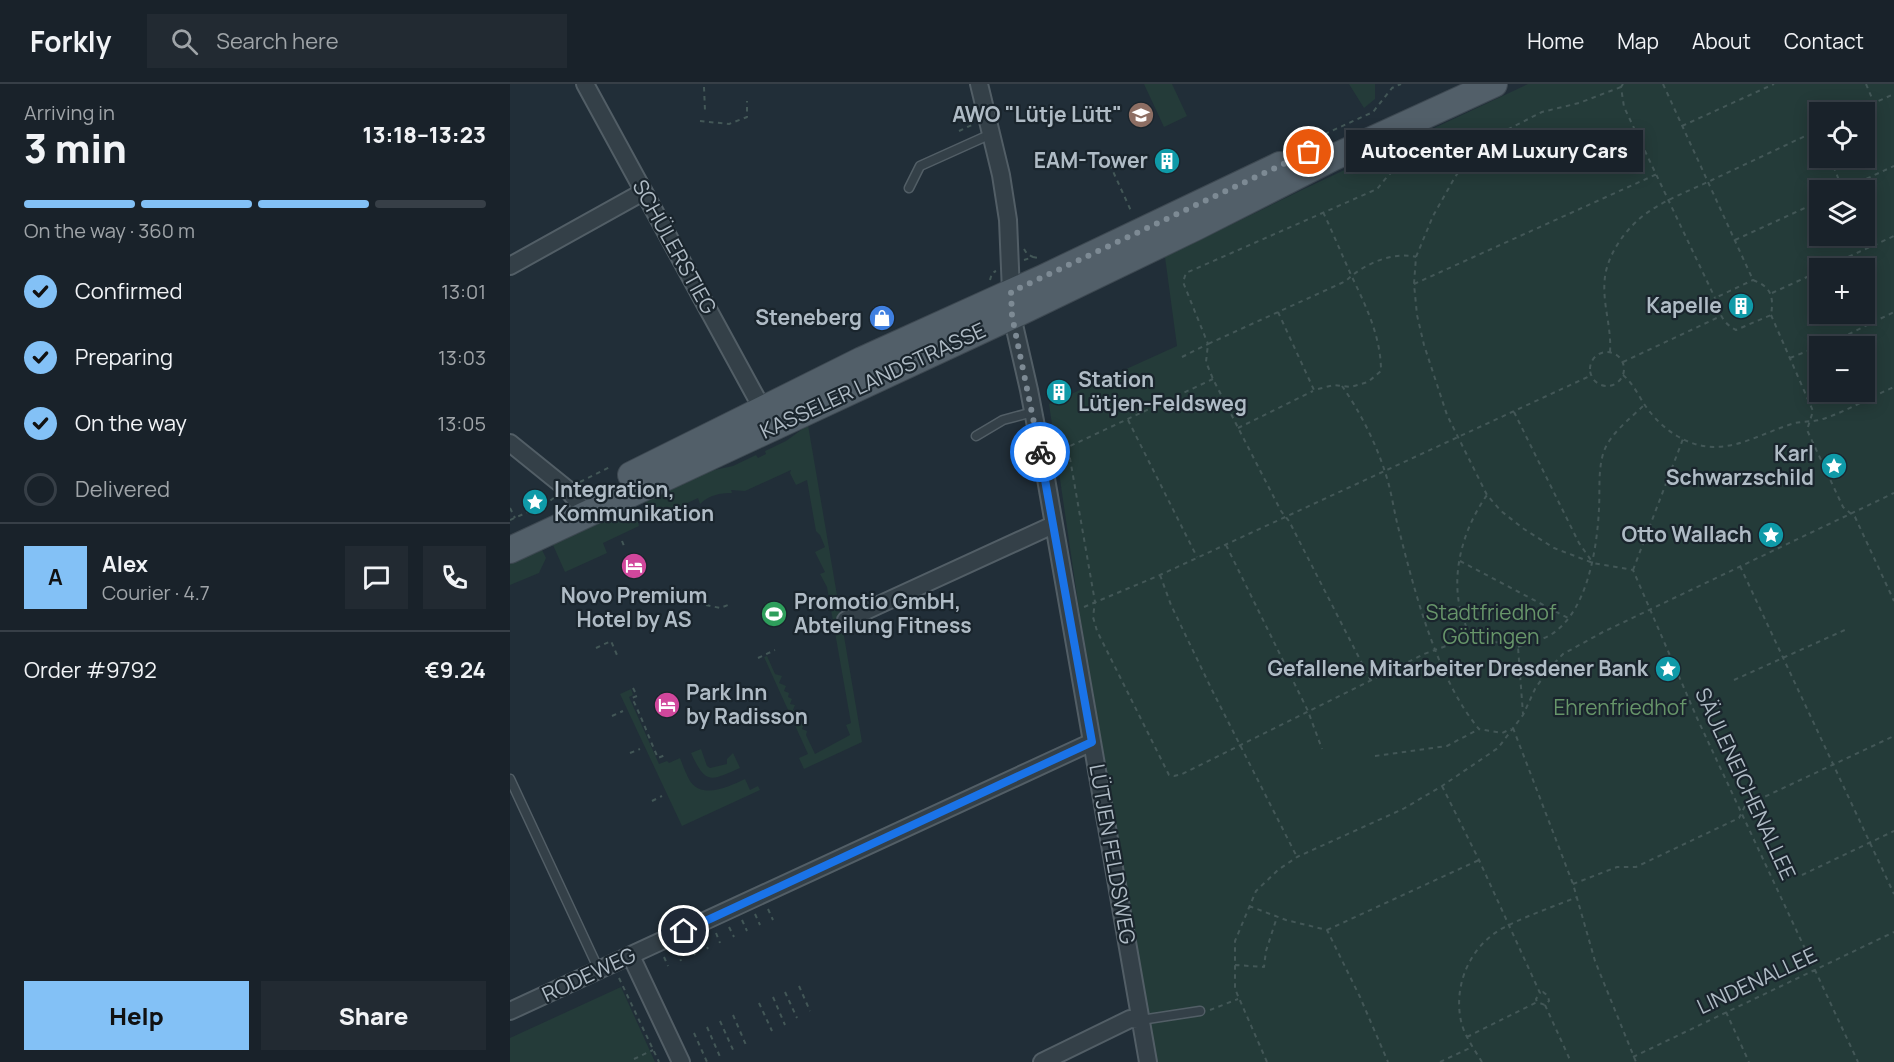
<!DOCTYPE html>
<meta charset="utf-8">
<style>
:root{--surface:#19222a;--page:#222a32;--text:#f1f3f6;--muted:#9fa4a8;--line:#373f47;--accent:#83c1f6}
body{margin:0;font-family:Manrope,sans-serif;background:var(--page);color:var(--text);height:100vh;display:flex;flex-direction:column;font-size:22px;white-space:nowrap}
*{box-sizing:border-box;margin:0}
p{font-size:20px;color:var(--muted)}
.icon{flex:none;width:33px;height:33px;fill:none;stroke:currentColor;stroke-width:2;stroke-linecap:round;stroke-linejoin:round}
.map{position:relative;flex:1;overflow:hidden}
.drawer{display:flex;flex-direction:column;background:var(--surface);width:510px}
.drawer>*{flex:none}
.buttons{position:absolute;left:1299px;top:18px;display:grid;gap:12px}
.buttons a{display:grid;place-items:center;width:66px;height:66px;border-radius:0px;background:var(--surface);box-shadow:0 3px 15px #0003,0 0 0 2px var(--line);font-size:30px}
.pin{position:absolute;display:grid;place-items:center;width:51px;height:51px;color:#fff;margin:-26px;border:3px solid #fff;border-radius:50%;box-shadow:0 2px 6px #0007}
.courier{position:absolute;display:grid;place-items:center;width:60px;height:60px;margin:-30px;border:4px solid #1a73e8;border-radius:50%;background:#fff;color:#222;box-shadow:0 2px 8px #0007}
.bubble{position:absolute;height:42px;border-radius:0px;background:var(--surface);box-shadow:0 3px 15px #0003,0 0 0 2px var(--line);font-size:20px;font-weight:800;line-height:42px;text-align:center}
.head em{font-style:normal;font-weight:800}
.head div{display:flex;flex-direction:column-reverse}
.head{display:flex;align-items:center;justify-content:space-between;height:102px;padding:0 24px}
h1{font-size:39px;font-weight:800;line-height:45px}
.bar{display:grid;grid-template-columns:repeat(4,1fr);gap:9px 6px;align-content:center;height:72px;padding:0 24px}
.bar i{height:8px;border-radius:4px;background:var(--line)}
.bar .current{background:var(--accent)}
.bar p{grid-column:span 4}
.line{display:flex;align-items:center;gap:15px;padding:0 24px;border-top:2px solid var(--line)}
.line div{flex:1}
.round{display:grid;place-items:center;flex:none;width:63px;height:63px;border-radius:0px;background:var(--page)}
ol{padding:0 24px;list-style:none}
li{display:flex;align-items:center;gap:18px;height:66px}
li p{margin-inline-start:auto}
li .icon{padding:6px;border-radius:50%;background:var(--accent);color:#111;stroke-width:4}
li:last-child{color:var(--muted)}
li i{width:33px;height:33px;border:3px solid var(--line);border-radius:50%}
.button{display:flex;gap:12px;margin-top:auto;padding:12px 24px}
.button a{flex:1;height:69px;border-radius:0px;background:var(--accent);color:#111;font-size:24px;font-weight:800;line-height:69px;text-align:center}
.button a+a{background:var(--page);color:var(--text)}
header{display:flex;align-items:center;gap:36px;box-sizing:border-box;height:84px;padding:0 30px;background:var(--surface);border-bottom:2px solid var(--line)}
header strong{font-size:28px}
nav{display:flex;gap:33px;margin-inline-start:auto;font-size:21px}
.search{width:420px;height:54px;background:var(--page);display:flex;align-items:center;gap:15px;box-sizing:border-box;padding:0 21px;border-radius:0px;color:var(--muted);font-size:22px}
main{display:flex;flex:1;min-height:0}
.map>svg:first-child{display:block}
.green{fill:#243b39;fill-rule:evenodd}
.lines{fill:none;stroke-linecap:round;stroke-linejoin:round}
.service-casing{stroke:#525e66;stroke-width:11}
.minor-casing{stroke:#525e66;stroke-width:20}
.primary-casing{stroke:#3e4952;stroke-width:28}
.path{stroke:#435757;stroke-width:2;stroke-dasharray:4.5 4.5;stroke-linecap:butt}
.service{stroke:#344048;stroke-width:8}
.minor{stroke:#344048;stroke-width:16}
.primary{stroke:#525f69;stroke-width:26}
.done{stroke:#7d8a94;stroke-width:6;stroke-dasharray:0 10.8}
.route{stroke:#1a73e8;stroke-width:8}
.labels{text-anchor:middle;stroke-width:4.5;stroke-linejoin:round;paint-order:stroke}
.poi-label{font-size:21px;font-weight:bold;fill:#afbbc5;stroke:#1a252d;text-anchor:end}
.street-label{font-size:21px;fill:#afbbc5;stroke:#1a252d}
.park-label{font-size:21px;fill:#67956a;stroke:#1a252d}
</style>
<header>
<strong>Forkly</strong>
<div class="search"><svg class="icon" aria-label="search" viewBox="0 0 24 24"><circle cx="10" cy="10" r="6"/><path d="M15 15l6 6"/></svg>Search here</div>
<nav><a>Home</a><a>Map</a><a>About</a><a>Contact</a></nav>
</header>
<main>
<section class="drawer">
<div class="head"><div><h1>3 min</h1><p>Arriving in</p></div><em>13:18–13:23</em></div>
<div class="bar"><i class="current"></i><i class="current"></i><i class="current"></i><i></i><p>On the way · 360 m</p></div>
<ol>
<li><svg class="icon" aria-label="check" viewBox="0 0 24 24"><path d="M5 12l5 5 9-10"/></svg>Confirmed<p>13:01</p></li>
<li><svg class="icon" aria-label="check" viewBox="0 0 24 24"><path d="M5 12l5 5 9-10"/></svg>Preparing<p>13:03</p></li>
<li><svg class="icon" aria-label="check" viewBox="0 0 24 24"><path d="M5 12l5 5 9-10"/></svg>On the way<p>13:05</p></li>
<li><i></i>Delivered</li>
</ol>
<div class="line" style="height:108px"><b class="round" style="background:var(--accent);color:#111">A</b><div><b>Alex</b><p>Courier · 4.7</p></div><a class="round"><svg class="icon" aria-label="chat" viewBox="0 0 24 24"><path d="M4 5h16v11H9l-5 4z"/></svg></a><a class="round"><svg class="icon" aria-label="phone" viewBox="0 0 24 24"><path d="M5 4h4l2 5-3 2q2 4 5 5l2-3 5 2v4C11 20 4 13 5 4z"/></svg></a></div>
<div class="line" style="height:78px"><div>Order #9792</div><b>€9.24</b></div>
<div class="button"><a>Help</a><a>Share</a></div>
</section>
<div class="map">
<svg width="1384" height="978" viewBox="0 0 1384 978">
<rect width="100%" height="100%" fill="#212e38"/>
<path class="green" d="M634,0H662L677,32L654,43Z
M839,0H865V15L854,24Z
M1018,0H1384V978H647L570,532L539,320L667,262L655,173L796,104ZM1310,28H1354V74H1310ZM1310,106H1354V152H1310ZM1310,184H1354V230H1310ZM1310,262H1354V308H1310Z
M298,341L352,658L294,685L289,674L298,670L254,573L257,572L265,590L272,592L269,599L276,602L274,607L279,609L278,613L282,615L280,620L285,621L283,626L288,627L287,632L290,634L289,639L294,640L292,645L297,647L296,651L305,670L340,651L336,641L341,639L317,503L310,490L315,488L305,468L315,463L310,451L306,447L297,396L286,401L280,389L281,386L235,407L221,406L222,409C210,409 199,411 190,420L188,414L154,430L156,436L142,431L135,418L200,387L223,382L246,371L248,374L256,370L255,367L276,357Z
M113,428H117L121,436L128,438L129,442L93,459L97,469L55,488L43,461Z
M32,466L36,474L29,489L0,501V480Z
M121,605L123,611L119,613L149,680L157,677L159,679L170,674C173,682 176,690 180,697C193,716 220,702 235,695L240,706L248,702L250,706L172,742L110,610Z
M191,665L197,682L200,684L217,680V675L223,669L230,684C200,697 196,701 181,669Z
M111,903L145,978H0V954Z"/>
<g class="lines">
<g class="service-casing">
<path id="service" d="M399,104L410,82L481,50
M466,352L493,336L523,328
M0,695L89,886
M631,936L690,927"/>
</g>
<g class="minor-casing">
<path id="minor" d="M75,0L253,326
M469,0L491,91L498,136L502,232L519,306L535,389L638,978
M0,182L133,108
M0,359L57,405L67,417
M336,536L543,441
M121,872L171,978
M0,927L582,658
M532,978L620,935L631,936"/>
</g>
<g class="primary-casing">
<path id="primary" d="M121,391L352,276L533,194L770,81
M0,466L502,232L686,143L822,74L984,0"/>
</g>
<path class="path" d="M1113,0L1111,3L1114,23L1205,214
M1153,0L1243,196
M1356,0L1364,19
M194,3L195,27
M1111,3L1069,19L1032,28L969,60L945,93L923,132L906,173L904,200L907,231L914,261L937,331L977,411L991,427L1014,445L1044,464L1083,479L1123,486L1187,634L1348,978
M1344,28L1384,10
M190,37L219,40L237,33V17
M1172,42L1264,0
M449,47L464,40
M782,65L863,28L882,4L891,0
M596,72L622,129
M1320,74L1333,106
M1332,106L1384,82
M1225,156L1310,117
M514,165L517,170L523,173
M514,176L523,173L528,174
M1314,184L1384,152
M480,196L482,189L486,187
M1243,196C1261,203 1264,212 1261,231L1226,246C1212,239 1209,228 1205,214Z
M904,200L1147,90
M1262,209L1310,187
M768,228L804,306L824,301L841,303L858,298L871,287C871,253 856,222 842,193C832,171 823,149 813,128
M1261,231L1303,327L1297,346L1333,423L1345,433L1384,517
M1100,268C1102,241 1090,215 1096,187C1101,166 1116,145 1134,131C1154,116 1179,107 1202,96C1238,79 1274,62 1310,45
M1080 285a17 17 0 1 1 34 0a17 17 0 1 1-34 0Z
M672,273L698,260L673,198L676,189L867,105C873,98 879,90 886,84C908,67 943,64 969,60
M1280,274L1335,252L1384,228
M1113,278L1211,232
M1113,291C1125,301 1130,316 1140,328C1147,337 1157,346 1167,352C1211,378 1244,351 1285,339C1294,337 1304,338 1313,335C1337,327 1361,313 1384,303
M703,295L558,363L585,518L583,533L587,547L659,691L664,692L672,690L914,570L936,562L958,548C954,536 949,524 948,512C944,477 957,439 977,411
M832,302C849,326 866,359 875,388C882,408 884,430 890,450C906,513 928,596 969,645L992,649L1001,645
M1004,328L1069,459L1083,479
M618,336L687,473
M728,344L803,307
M70,398L102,382
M0,424L5,434
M0,436L36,420L45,413
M112,457L114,462
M716,461L798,627L812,665
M950,477L1058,534
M1230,482L1384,810
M1123,486L1173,355
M650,491L661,521L702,606L787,773
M196,521L210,524L218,521
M574,523L650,491L1082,291
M958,548L985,558L1008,563L1013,630
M1008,563C1018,559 1033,556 1042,550C1078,526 1087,464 1089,425C1090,406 1088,388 1093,370C1099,350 1120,335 1134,321
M86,564L101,557L107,571
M248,574L265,566
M1224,596L1337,545
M861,597L779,437L771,427L703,295L696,278L698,260L836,197C852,181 882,167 906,173
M123,604L127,612L122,614C132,634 139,654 148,674L155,671
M102,632L113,627
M1003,644L1063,800L1085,877L1126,978
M120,669L130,665
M865,672L937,662L969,645
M932,702L969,776L1030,909L1026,915L1027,918L1035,921L1039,917L1038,912L1033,908L1030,909
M142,717L152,712
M1292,791L1384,747
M1063,800L1107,783H1126L1229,734L1235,722L1384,652
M739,822L776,836L817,846L850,913L878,978
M258,825L263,836
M245,830L250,841
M232,836L237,847
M219,843L224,853
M817,846L969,776
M206,849L210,859
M193,855L198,865
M180,861L185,871
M167,867L171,877
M154,873L158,882
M725,881L754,883L756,867L767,833
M109,894L149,978
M289,902L300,927
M275,908L287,934
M263,913L275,941
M249,919L262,947
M1035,921L1061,978
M700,926L728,915
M1216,928L1239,978
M223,931L236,961
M210,937L224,968
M197,943L211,975
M184,949L197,978
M957,953L1027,918
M1123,973L1384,848
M124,975L143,966
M757,978L725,905V857L746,807L768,786L787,773L893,725L932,702L988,664L1013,631L1025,605L1038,586L1053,570L1093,548L1384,409
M930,978L962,963
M972,978C964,965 954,951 951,937C943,900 961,860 995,843C1018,831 1043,823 1067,813"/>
<use href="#service" class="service"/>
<use href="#minor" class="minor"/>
<use href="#primary" class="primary"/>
</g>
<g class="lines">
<path class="done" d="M530,368L502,232L501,208L799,68"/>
<path class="route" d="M174,847L582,658L530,368"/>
</g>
<defs>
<g id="school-disc" transform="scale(1.35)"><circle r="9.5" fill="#8d6e63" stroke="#1a252d"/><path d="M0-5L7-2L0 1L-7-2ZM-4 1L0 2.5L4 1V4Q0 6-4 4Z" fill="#fff"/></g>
<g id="building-disc" transform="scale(1.35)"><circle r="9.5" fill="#0f9aa8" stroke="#1a252d"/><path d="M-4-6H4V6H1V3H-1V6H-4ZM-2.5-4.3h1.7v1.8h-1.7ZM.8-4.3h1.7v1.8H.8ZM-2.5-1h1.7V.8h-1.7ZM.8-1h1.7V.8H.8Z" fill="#fff"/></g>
<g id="shop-disc" transform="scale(1.35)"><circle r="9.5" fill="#3f7fe0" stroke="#1a252d"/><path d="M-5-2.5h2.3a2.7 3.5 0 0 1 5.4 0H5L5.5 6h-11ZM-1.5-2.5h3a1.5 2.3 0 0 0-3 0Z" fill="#fff"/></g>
<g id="sight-disc" transform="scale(1.35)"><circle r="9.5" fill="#0f9aa8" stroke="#1a252d"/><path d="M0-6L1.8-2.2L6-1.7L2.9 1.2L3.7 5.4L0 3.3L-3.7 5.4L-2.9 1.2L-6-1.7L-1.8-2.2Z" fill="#fff"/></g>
<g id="hotel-disc" transform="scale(1.35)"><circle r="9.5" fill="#d1479c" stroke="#1a252d"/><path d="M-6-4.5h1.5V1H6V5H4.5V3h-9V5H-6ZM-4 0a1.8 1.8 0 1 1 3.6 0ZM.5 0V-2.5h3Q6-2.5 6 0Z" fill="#fff"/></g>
<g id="stadium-disc" transform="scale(1.35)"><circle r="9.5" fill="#2e9e5b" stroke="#1a252d"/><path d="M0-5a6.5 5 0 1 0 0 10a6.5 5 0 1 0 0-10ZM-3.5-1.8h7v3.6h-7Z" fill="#fff"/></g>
</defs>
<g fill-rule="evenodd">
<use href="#school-disc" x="631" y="31"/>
<use href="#building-disc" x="657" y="77"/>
<use href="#building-disc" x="1231" y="222"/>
<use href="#shop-disc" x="372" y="234"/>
<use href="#building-disc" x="549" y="308"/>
<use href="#sight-disc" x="1324" y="382"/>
<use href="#sight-disc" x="25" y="418"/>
<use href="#sight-disc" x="1261" y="451"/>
<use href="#hotel-disc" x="124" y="482"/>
<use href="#stadium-disc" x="264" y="530"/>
<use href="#sight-disc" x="1158" y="585"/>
<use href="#hotel-disc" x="157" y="621"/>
</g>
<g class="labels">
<g class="poi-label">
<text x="612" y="38">AWO "Lütje Lütt"</text>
<text x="638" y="84">EAM-Tower</text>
<text x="1212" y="229">Kapelle</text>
<text x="352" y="241">Steneberg</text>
<text x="568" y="303" text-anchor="start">Station<tspan x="568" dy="24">Lütjen-Feldsweg</tspan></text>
<text x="1304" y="377">Karl<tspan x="1304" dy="24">Schwarzschild</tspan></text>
<text x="44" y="413" text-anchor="start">Integration,<tspan x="44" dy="24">Kommunikation</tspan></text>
<text x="1242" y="458">Otto Wallach</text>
<text x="124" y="519" text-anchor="middle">Novo Premium<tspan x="124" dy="24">Hotel by AS</tspan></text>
<text x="284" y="525" text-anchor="start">Promotio GmbH,<tspan x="284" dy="24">Abteilung Fitness</tspan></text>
<text x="1138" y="592">Gefallene Mitarbeiter Dresdener Bank</text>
<text x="176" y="616" text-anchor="start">Park Inn<tspan x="176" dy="24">by Radisson</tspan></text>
</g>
<g class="street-label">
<text transform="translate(164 163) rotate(61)" y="7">SCHÜLERSTIEG</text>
<text transform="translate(363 297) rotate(-25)" y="7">KASSELER LANDSTRASSE</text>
<text transform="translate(1235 700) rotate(65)" y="7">SÄULENEICHENALLEE</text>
<text transform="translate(602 770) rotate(80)" y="7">LÜTJEN FELDSWEG</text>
<text transform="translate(79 891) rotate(-25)" y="7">RODEWEG</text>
<text transform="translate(1247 897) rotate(-25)" y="7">LINDENALLEE</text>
</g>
<g class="park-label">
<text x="981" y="536">Stadtfriedhof<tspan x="981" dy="24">Göttingen</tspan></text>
<text x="1110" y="631">Ehrenfriedhof</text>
</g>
</g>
</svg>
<div class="buttons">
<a><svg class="icon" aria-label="locate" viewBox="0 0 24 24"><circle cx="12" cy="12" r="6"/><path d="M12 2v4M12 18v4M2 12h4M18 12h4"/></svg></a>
<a><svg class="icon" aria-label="layers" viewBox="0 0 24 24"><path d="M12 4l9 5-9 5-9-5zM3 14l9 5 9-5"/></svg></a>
<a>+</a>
<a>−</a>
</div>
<div class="pin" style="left:799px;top:68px;background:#ea580c"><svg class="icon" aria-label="bag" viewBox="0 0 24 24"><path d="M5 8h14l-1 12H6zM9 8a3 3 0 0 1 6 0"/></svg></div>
<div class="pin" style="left:174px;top:847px;background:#1f2937"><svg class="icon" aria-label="home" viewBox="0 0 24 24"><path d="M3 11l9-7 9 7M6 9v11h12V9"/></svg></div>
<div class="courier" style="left:530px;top:368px"><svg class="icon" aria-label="bike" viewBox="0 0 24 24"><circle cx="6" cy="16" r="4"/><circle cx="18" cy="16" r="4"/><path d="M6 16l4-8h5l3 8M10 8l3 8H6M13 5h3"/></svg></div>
<div class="bubble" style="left:836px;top:46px;width:297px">Autocenter AM Luxury Cars</div>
</div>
</main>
